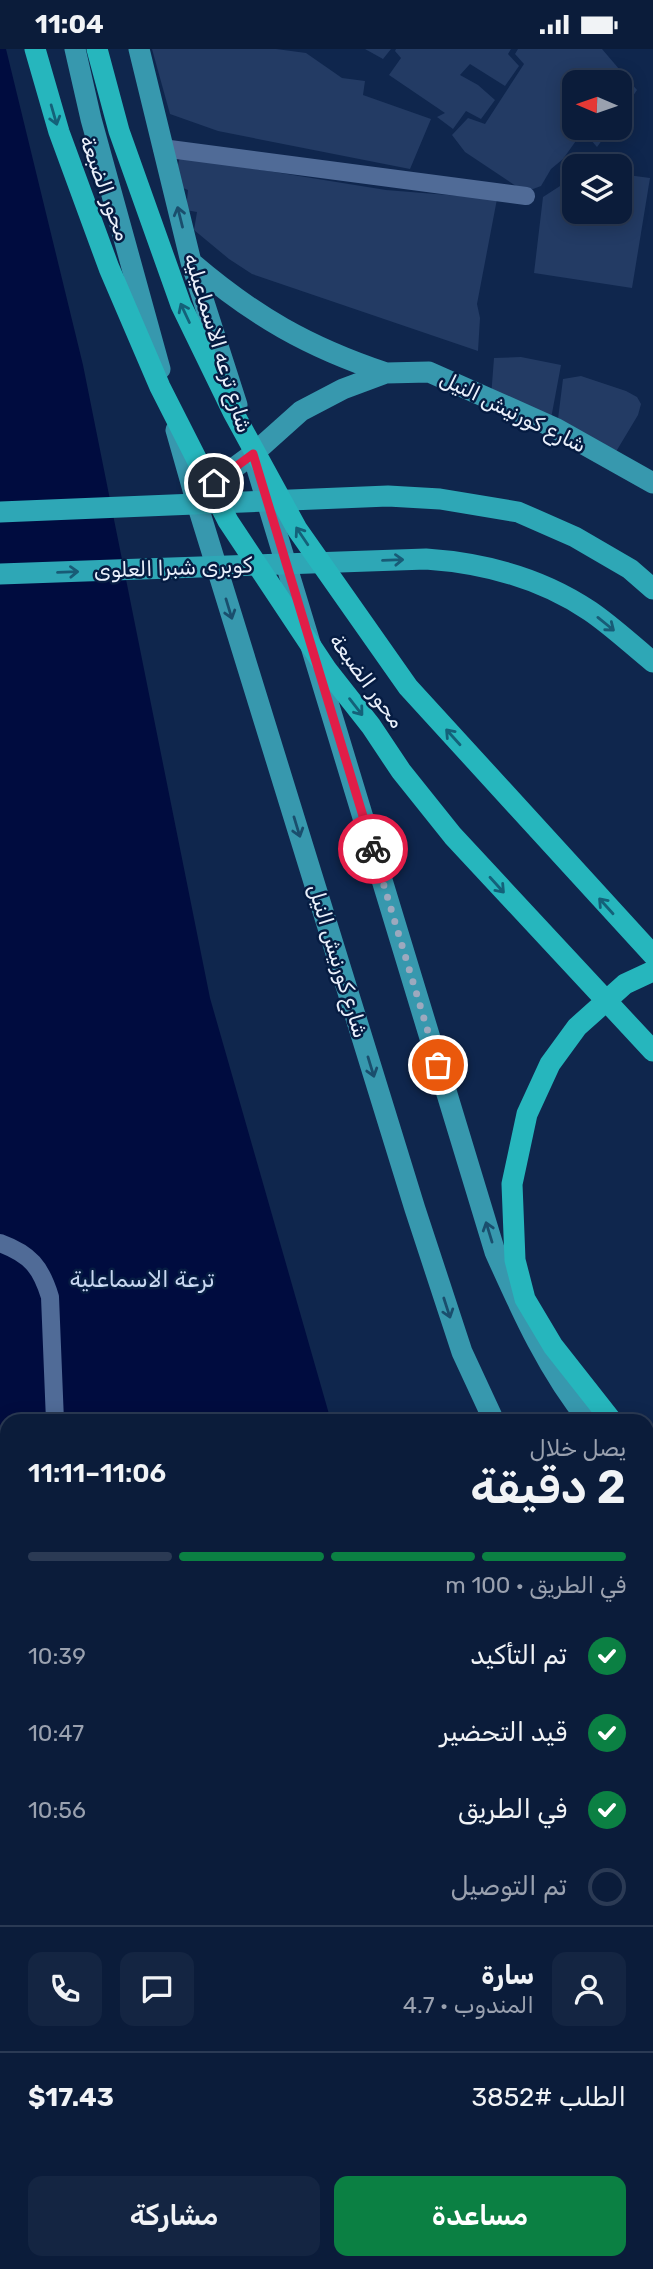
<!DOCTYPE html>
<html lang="ar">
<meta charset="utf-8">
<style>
:root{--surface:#0b1c3a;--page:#142542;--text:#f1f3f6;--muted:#9aa1af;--line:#2b3a54;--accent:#0b8043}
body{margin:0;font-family:Rubik,Vazirmatn,sans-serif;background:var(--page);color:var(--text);direction:rtl;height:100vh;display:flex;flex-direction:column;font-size:26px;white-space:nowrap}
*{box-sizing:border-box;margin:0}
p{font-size:23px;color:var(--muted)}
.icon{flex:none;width:38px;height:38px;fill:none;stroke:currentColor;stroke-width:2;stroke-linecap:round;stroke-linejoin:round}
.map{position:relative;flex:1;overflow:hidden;direction:ltr}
.drawer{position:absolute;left:0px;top:1365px;width:654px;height:856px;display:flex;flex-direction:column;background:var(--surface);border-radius:21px 21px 0 0;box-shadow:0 4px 18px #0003,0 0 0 2px var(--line);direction:rtl}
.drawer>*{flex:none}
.needle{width:46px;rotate:272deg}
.fabs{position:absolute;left:562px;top:21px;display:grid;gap:14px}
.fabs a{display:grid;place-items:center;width:70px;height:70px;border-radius:14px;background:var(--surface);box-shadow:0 4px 18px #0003,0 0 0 2px var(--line);font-size:35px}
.pin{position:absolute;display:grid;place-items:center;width:60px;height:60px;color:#fff;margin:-30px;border:4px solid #fff;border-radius:50%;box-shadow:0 2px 7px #0007}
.courier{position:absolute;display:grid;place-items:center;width:70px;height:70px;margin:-35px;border:5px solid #e11d48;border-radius:50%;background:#fff;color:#222;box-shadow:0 2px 9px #0007}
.summary em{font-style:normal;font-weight:600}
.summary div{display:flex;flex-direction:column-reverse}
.summary{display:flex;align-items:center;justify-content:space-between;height:119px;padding:0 28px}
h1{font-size:46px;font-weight:600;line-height:52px}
.bar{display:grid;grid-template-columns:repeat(4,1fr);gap:10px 7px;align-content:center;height:84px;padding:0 28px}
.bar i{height:9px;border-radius:5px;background:var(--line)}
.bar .active{background:var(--accent)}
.bar p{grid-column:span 4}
.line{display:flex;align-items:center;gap:18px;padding:0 28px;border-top:2px solid var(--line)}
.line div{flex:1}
.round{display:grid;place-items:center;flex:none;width:74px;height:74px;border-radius:14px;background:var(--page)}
ol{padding:0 28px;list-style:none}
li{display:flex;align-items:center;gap:21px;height:77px}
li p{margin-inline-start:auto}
li .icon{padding:7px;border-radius:50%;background:var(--accent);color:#fff;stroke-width:4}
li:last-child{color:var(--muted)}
li i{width:38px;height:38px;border:4px solid var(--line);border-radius:50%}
.cta{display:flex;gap:14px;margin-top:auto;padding:14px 28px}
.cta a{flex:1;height:80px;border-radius:14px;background:var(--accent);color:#fff;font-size:28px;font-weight:600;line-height:80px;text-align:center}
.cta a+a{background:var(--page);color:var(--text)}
.status{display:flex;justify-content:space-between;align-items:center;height:49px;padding:0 35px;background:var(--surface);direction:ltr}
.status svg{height:19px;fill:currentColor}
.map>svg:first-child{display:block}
.water{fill:#000c3f}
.building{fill:#233b64}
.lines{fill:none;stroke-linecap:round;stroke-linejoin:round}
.service{stroke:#506b97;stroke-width:18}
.primary{stroke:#3798ae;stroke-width:21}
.trunk{stroke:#2ea7b6;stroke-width:21}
.motorway{stroke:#26b6bd;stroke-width:21}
.oneway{stroke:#146179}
.oneway2{stroke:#1a4e6d}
.oneway3{stroke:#185b76}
.done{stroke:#9da9be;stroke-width:7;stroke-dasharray:0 12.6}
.route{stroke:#e11d48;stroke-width:9}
.labels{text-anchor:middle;stroke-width:5;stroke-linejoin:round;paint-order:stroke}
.street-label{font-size:21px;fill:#eaf0fb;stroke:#061c42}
.water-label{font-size:23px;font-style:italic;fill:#c8d7f1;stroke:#061c42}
</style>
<div class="status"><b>11:04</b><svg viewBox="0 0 49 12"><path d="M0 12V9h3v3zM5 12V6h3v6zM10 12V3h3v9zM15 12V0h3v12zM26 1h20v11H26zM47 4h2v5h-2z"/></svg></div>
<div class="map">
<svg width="653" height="2220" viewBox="0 0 653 2220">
<rect width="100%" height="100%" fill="#0f264d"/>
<path class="water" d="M0,0H6L83,316L210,949L331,1372H7V2214H648V2016L653,2018V2220H0Z"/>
<path class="building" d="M152,0H276L306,4L342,29L365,32L363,46L431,70L410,120L218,82L170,65Z
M365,0H391L383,10Z
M396,0H511L508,5L519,17L505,37L470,15L460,26L478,36L495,51L481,70L466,62L453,80L437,68L445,64L389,26L401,9L395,2Z
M518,0H602L637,41L620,66V33H574V79H611L597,98L583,82L563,110L551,120L541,137L525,143L465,103L452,86L468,69L485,75L524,15L515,5Z
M180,108L386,141L497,150L477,255L480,269L478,302L252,225L229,210L194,181L197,163L186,161L188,141L173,135Z
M620,125L650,129L632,239L534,224L543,148L574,128V163H620Z
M521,308L561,316L550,375L491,348L494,309Z
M581,327L626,342L637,348L641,355L638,366L611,411L557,378L563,330Z"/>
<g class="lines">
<path class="service" d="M162,99L526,147
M0,1194C30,1205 41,1218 50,1248L55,1372"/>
<path class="primary" d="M75,0L91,70L160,320
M139,0L191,213L237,356
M192,214C254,267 308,298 386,324
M176,381L195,448L415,1160L462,1303L494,1372
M255,413L495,1203C521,1261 548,1322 589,1372
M196,447L253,405L301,362L343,340L386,324L429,323L555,379L653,434
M648,1432L653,1436
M648,1606L653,1614"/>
<path class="trunk" d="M0,463L388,447L440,450L518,463L575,488L630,520L653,540
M0,525L426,510C484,514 541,529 590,562C612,577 632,596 653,613"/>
<path class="motorway" d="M35,0L59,83L109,219L160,338L228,472L327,621L371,677L401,722L453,787L653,1002
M97,0L119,82L181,256L233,363L297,480L408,638L653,906
M612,1372L553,1297L525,1250L515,1211L512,1135L527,1065L550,1015L577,978L625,935L653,922
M648,1403L653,1408"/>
</g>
<defs><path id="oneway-shaft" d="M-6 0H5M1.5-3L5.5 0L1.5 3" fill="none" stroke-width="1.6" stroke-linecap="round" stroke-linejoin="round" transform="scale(1.75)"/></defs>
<g class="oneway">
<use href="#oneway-shaft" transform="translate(54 66) rotate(74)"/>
<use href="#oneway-shaft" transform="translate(185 264) rotate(-115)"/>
<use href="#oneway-shaft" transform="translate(302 487) rotate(-124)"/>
<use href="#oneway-shaft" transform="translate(356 658) rotate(52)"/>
<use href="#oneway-shaft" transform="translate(453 688) rotate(-132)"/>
<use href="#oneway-shaft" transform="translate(497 836) rotate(48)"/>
<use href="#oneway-shaft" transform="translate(606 857) rotate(-132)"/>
</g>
<g class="oneway2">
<use href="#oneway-shaft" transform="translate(180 168) rotate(-104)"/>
<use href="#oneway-shaft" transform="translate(229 560) rotate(73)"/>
<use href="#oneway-shaft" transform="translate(297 778) rotate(73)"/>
<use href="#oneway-shaft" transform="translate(371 1018) rotate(73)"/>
<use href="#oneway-shaft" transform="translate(489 1183) rotate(-107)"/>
<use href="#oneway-shaft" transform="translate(447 1259) rotate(72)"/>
</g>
<g class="oneway3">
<use href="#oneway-shaft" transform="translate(393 511) rotate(-2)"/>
<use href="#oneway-shaft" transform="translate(68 523) rotate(-2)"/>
<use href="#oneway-shaft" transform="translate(606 575) rotate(39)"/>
</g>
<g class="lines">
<path class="done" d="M373,800L438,1016"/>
<path class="route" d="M214,434L253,405L373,800"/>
</g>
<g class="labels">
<g class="street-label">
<text transform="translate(105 139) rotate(70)" y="7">محور الضبعة</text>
<text transform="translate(218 294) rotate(73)" y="7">شارع ترعه الاسماعيليه</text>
<text transform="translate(513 363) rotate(26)" y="7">شارع كورنيش النيل</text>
<text transform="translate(173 519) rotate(-2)" y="7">كوبرى شبرا العلوى</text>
<text transform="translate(367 632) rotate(54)" y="7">محور الضبعة</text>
<text transform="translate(338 912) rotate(73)" y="7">شارع كورنيش النيل</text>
</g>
<g class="water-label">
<text x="142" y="1238">ترعة الاسماعلية</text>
</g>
</g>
</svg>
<div class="fabs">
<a><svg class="needle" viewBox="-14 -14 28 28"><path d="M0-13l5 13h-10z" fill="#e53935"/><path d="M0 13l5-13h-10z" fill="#9aa1af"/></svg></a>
<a><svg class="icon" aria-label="layers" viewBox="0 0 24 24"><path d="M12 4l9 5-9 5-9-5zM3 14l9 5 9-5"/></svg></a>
</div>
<div class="pin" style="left:438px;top:1016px;background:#ea580c"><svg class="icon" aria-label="bag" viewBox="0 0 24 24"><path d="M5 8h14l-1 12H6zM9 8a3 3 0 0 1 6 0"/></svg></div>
<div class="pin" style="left:214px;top:434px;background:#1f2937"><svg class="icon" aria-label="home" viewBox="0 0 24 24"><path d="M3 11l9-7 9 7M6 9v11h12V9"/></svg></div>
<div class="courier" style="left:373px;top:800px"><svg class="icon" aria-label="bike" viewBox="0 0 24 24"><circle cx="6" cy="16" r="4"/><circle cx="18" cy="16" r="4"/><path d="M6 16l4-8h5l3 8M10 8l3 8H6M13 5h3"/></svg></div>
<section class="drawer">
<div class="summary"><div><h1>2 دقيقة</h1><p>يصل خلال</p></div><em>11:06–11:11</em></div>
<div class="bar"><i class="active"></i><i class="active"></i><i class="active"></i><i></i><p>في الطريق · 100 m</p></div>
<ol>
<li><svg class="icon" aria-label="check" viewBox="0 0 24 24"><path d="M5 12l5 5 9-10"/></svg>تم التأكيد<p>10:39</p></li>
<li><svg class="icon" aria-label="check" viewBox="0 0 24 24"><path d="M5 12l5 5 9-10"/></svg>قيد التحضير<p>10:47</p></li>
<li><svg class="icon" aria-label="check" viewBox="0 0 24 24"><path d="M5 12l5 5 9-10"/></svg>في الطريق<p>10:56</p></li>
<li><i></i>تم التوصيل</li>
</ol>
<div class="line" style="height:126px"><a class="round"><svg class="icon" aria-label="person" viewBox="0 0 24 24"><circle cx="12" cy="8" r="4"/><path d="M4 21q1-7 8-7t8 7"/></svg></a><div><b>سارة</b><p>المندوب · 4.7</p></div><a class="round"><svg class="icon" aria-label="chat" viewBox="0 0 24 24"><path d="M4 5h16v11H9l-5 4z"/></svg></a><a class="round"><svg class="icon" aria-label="phone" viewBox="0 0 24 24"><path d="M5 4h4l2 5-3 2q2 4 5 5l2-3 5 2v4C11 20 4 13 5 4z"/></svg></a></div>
<div class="line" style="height:91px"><div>الطلب #3852</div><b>$17.43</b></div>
<div class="cta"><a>مساعدة</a><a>مشاركة</a></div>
</section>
</div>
